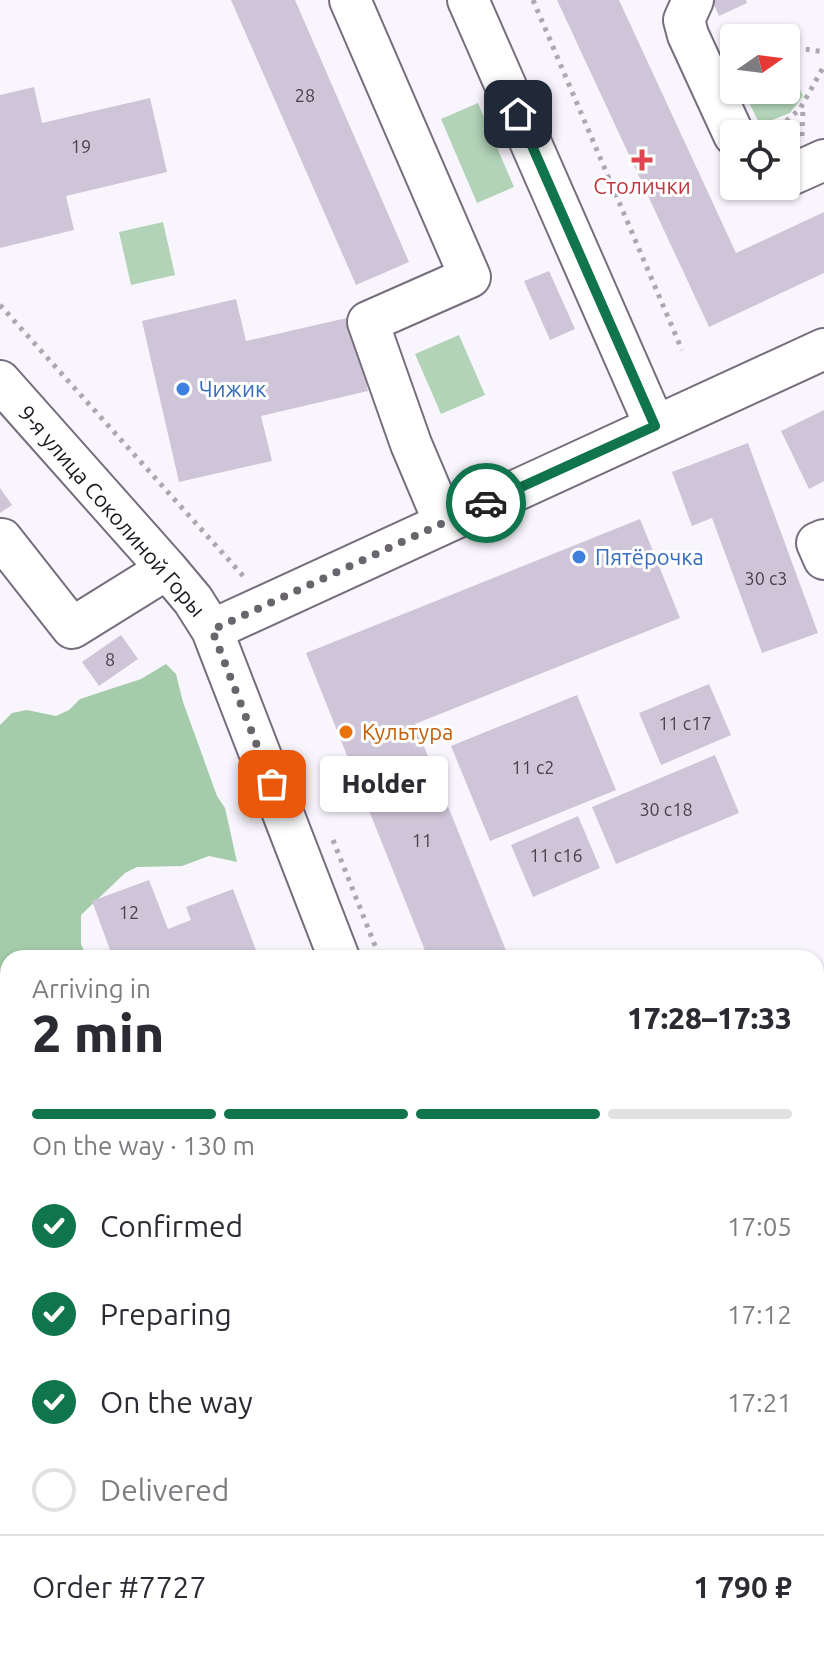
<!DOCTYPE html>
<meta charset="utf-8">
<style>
:root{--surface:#fff;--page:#f7f7f7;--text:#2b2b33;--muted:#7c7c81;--line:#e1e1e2;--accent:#10744c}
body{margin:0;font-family:Ubuntu,sans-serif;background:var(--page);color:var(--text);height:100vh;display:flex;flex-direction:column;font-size:30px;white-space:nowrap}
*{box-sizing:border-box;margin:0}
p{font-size:26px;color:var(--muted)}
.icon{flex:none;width:44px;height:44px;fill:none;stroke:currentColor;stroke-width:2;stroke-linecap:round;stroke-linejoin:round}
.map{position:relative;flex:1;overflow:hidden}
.sheet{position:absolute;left:0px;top:950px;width:824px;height:706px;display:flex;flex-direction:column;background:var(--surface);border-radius:24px 24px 0 0;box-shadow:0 2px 6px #0004}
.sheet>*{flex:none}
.needle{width:52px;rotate:76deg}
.controls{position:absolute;left:720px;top:24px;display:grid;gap:16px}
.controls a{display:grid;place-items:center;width:80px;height:80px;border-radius:8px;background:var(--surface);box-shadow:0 2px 6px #0004;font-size:40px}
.pin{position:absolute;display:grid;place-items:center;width:68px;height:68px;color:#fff;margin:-34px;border-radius:16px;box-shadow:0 4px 12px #0006}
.courier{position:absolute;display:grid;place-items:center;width:80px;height:80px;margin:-40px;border:6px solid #10744c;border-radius:50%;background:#fff;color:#222;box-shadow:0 2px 10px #0007}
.bubble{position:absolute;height:56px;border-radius:8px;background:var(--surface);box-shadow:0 2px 6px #0004;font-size:26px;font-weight:800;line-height:56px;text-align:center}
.headline em{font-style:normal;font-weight:800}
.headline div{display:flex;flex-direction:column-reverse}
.headline{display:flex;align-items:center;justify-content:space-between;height:136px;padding:0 32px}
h1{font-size:52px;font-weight:800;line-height:60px}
.bar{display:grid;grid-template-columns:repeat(4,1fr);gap:12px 8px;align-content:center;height:96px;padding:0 32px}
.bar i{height:10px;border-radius:6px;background:var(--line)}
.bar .selected{background:var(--accent)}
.bar p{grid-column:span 4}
.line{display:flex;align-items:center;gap:20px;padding:0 32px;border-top:2px solid var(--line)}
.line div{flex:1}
ol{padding:0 32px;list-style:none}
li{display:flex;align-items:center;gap:24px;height:88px}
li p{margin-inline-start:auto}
li .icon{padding:8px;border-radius:50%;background:var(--accent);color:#fff;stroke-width:4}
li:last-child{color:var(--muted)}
li i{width:44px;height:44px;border:4px solid var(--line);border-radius:50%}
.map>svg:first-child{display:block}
.green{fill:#b2d3b8}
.forest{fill:#a4ccab}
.building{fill:#cfc5d8}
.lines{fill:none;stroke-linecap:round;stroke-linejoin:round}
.minor-casing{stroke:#766d7e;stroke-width:44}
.path{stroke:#aca8b0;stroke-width:5;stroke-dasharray:4 6;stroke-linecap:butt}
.minor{stroke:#fff;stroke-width:40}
.done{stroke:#69656c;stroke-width:8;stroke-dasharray:0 14.4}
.route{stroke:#10744c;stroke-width:10}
.health-dot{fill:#e0444e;stroke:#fff;stroke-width:3}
.shop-dot{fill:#3f7fe0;stroke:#fff;stroke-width:3}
.food-dot{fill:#e8710a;stroke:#fff;stroke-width:3}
.labels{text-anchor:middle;stroke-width:6;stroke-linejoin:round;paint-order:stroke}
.number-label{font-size:18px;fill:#48424c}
.health-label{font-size:22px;fill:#be3a42;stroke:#fff}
.shop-label{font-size:22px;fill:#366cbe;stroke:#fff;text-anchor:start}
.street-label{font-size:22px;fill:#1b171e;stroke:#fff}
.food-label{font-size:22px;fill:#c56008;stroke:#fff;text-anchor:start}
</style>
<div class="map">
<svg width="824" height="1655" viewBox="0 0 824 1655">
<rect width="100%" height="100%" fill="#f9f5fd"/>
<path class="green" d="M786,59L803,96L790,113L762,124L758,121L743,90H786Z
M478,103L514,187L477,203L441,119Z
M163,222L175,275L131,285L119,232Z
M459,335L485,395L441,414L415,354Z"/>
<path class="forest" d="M166,664L176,674L183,702L217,796L225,808L237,862L209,856L182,866L137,867L125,873L81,915V944L87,958H8V1103L0,1075V725L12,713L27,710L56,716L69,710L80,699L141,679Z"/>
<path class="building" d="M231,0H295L409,262L356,285Z
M557,0H619L736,253L824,212V273L709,327Z
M712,0H746L747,3L719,16Z
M34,87L42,123L150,98L167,172L66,196L74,230L0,248V95Z
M549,271L575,329L550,340L524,281Z
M236,299L246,341L351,317L368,391L261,416L272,461L179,482L142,321Z
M824,410V481L809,489L781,431Z
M748,443L818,633L762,653L712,518L692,526L672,472Z
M0,488L12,505L0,513Z
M640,519L680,618L415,724L509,958H428L306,653Z
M121,635L138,659L99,686L82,662Z
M709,684L731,735L661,765L639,713Z
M577,695L616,790L490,841L451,746Z
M715,755L739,813L616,864L592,807Z
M578,816L600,868L533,897L511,845Z
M149,880L168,929L191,920L186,907L233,889L257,953L243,958H113L92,901Z
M824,1008V1079L816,1082V1011Z
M824,1157V1302L816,1284V1160Z
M824,1542V1607L816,1610V1546Z
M287,1648H377L380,1655H290Z"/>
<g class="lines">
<g class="minor-casing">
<path id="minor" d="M350,0L470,277L368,322L411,444L444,522
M468,0L655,426
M693,0L684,20L688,35L734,135
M786,177L824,160
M0,381L167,569L193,600L212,630L339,958
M2,539L72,628L167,569
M824,540L817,543L824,559
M212,630L824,349
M0,1406L8,1411
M816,1514L824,1511
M0,1643L8,1640
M89,1648L92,1655
M256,1648L259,1655
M417,1648L420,1655
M603,1648L605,1655"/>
</g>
<path class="path" d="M533,0L682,350
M786,46L824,52
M771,134L800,109L824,66
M802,136L803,106
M0,305L245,578
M333,840L380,958
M657,1648L660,1655"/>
<use href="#minor" class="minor"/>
</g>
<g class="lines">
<path class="done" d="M272,784L212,630L486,503"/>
<path class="route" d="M486,503L655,426L518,114"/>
</g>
<path class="health-dot" d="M638 148h8v8h8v8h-8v8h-8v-8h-8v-8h8z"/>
<g class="shop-dot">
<circle cx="183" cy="389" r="8"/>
<circle cx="579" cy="557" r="8"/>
</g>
<circle class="food-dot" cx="346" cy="732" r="8"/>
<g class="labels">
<g class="number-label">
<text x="305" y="102">28</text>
<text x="81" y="153">19</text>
<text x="766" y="585">30 с3</text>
<text x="110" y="666">8</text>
<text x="685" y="730">11 с17</text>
<text x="533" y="774">11 с2</text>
<text x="666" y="816">30 с18</text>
<text x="422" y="847">11</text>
<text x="556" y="862">11 с16</text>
<text x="129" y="919">12</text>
</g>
<g class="health-label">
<text x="642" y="194">Столички</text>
</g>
<g class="shop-label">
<text x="199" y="397">Чижик</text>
<text x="595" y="565">Пятёрочка</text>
</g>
<g class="street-label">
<text transform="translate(112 511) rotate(49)" y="8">9-я улица Соколиной Горы</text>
</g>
<g class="food-label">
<text x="362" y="740">Культура</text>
</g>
</g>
</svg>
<div class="controls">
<a><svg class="needle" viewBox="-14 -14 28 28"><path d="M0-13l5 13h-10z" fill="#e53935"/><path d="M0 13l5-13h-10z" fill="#7c7c81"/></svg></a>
<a><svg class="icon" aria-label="locate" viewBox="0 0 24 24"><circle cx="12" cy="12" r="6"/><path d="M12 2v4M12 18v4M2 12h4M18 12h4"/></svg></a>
</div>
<div class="pin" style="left:272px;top:784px;background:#ea580c"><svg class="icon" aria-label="bag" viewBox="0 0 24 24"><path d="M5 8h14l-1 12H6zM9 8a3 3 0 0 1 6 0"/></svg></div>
<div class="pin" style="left:518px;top:114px;background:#1f2937"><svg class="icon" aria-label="home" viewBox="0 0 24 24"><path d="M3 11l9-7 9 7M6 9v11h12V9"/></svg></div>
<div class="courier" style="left:486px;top:503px"><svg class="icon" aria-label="car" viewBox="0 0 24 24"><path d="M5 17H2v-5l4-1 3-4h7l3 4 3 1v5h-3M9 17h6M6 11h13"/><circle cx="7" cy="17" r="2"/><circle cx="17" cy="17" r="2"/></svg></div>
<div class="bubble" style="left:320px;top:756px;width:128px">Holder</div>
<section class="sheet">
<div class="headline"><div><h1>2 min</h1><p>Arriving in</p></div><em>17:28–17:33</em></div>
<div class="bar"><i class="selected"></i><i class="selected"></i><i class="selected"></i><i></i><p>On the way · 130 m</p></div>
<ol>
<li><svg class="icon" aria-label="check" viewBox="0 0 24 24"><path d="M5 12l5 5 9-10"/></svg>Confirmed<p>17:05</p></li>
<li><svg class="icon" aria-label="check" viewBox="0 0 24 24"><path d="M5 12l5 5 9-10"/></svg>Preparing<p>17:12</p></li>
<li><svg class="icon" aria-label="check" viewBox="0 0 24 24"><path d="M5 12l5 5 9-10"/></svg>On the way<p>17:21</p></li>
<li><i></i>Delivered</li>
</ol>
<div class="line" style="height:104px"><div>Order #7727</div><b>1 790 ₽</b></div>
</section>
</div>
